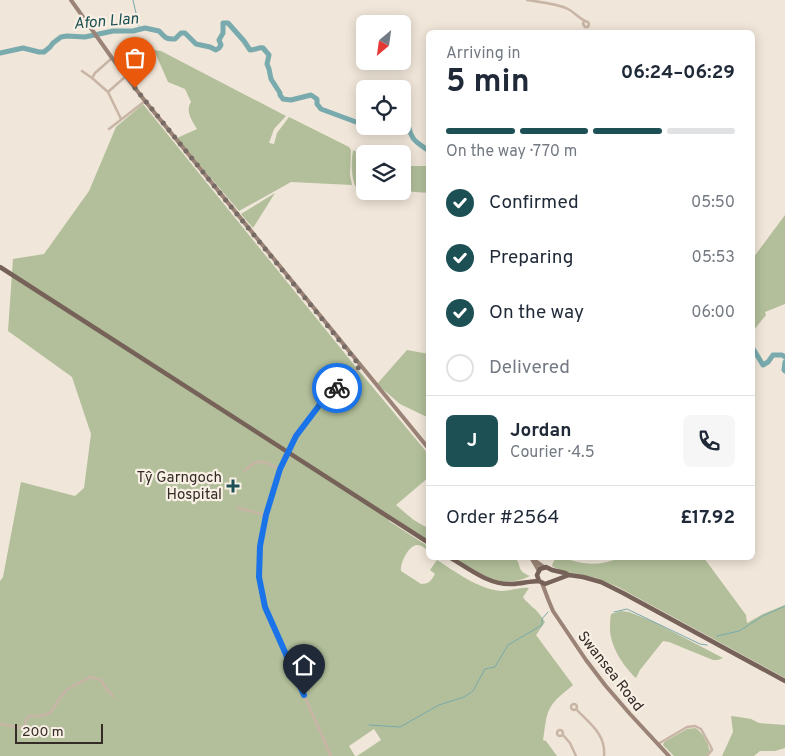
<!DOCTYPE html>
<meta charset="utf-8">
<style>
:root{--surface:#fff;--page:#f6f6f7;--text:#1f2937;--muted:#747a83;--line:#e0e1e3;--accent:#1d5054}
body{margin:0;font-family:Overpass,sans-serif;background:var(--page);color:var(--text);height:100vh;display:flex;flex-direction:column;font-size:19px;white-space:nowrap}
*{box-sizing:border-box;margin:0}
p{font-size:16px;color:var(--muted)}
.icon{flex:none;width:28px;height:28px;fill:none;stroke:currentColor;stroke-width:2;stroke-linecap:round;stroke-linejoin:round}
.map{position:relative;flex:1;overflow:hidden}
.sheet{position:absolute;left:426px;top:30px;width:329px;height:530px;display:flex;flex-direction:column;background:var(--surface);border-radius:8px;box-shadow:0 2px 12px #0003}
.sheet>*{flex:none}
.needle{width:32px;rotate:209deg}
.tools{position:absolute;left:356px;top:15px;display:grid;gap:10px}
.tools a{display:grid;place-items:center;width:55px;height:55px;border-radius:8px;background:var(--surface);box-shadow:0 2px 12px #0003;font-size:25px}
.scale{position:absolute;left:15px;bottom:12px;width:88px;box-sizing:border-box;padding-left:5px;border:2px solid #342b26;border-top:0;font-size:14px;line-height:18px;white-space:nowrap;color:#342b26;-webkit-text-stroke:4px #f8f0e5;paint-order:stroke}
.pin{position:absolute;display:grid;place-items:center;width:42px;height:42px;color:#fff;margin:-51px -21px;border-radius:50% 50% 50% 0;rotate:-45deg;box-shadow:0 0 5px #0007}
.pin .icon{rotate:45deg}
.courier{position:absolute;display:grid;place-items:center;width:50px;height:50px;margin:-25px;border:4px solid #1a73e8;border-radius:50%;background:#fff;color:#222;box-shadow:0 1px 6px #0007}
.headline em{font-style:normal;font-weight:700}
.headline div{display:flex;flex-direction:column-reverse}
.headline{display:flex;align-items:center;justify-content:space-between;height:85px;padding:0 20px}
h1{font-size:32px;font-weight:700;line-height:38px}
.bar{display:grid;grid-template-columns:repeat(4,1fr);gap:8px 5px;align-content:center;height:60px;padding:0 20px}
.bar i{height:6px;border-radius:4px;background:var(--line)}
.bar .active{background:var(--accent)}
.bar p{grid-column:span 4}
.line{display:flex;align-items:center;gap:12px;padding:0 20px;border-top:1px solid var(--line)}
.line div{flex:1}
.round{display:grid;place-items:center;flex:none;width:52px;height:52px;border-radius:8px;background:var(--page)}
ol{padding:0 20px;list-style:none}
li{display:flex;align-items:center;gap:15px;height:55px}
li p{margin-inline-start:auto}
li .icon{padding:5px;border-radius:50%;background:var(--accent);color:#fff;stroke-width:4}
li:last-child{color:var(--muted)}
li i{width:28px;height:28px;border:2px solid var(--line);border-radius:50%}
.map>svg:first-child{display:block}
.green{fill:#b2bf9a}
.lines{fill:none;stroke-linecap:round;stroke-linejoin:round}
.stream{stroke:#79aaad;stroke-width:1}
.river{stroke:#79aaad;stroke-width:5}
.minor{stroke:#c8b5a5;stroke-width:2.5}
.tertiary{stroke:#c8b5a5;stroke-width:3}
.secondary{stroke:#9b8477;stroke-width:4}
.primary{stroke:#766258;stroke-width:4.5}
.tertiary-bridge{stroke:#c8b5a5;stroke-width:3}
.done{stroke:#766c65;stroke-width:5;stroke-dasharray:0 9}
.route{stroke:#1a73e8;stroke-width:6}
.poi-dot{fill:#1d5054;stroke:#f8f0e5;stroke-width:2}
.labels{text-anchor:middle;stroke-width:4.5;stroke-linejoin:round;paint-order:stroke}
.poi-label{font-size:15px;fill:#342b26;stroke:#f8f0e5;text-anchor:end}
.street-label{font-size:15px;fill:#342b26;stroke:#f8f0e5}
.water-label{font-size:16px;font-style:italic;fill:#1d5054;stroke:#f8f0e5}
</style>
<div class="map">
<svg width="785" height="756" viewBox="0 0 785 756">
<rect width="100%" height="100%" fill="#f0e6d9"/>
<path class="green" d="M154,50L161,51L286,116L274,129L269,143L274,144L277,133L289,117L349,147L351,150L350,175L352,185L291,182L239,211L177,138L197,129C192,121 185,111 191,102L185,89L168,82Z
M143,104L355,366L429,455V477L396,505C408,515 414,522 429,528V541L389,516V521L429,547V551C426,549 421,545 418,545C409,544 400,563 401,571L421,584C429,584 431,581 435,574L430,570L437,560C456,572 478,589 501,591C511,591 520,587 529,588L523,597C525,601 528,602 531,606C537,610 541,616 545,622L536,635L573,685C565,692 555,699 550,708C545,717 545,730 543,740L546,741L557,756H357L381,740L374,729L349,746L355,756H0V581L3,577L21,482L75,496L84,488L91,434L72,377L8,331L13,259L44,254L89,191L116,127Z
M353,150L365,156V187L355,186C351,174 351,162 353,150Z
M402,166H429V193L403,191Z
M275,193L253,228L241,214Z
M785,215V304L765,312L766,315L753,331V258Z
M407,350L429,354V418L400,404L377,384Z
M455,558H515C523,566 515,570 530,576C501,591 479,573 455,558Z
M559,558C567,558 575,562 583,563C596,565 607,563 619,558H704L746,615L747,623L763,614L785,605V678L618,587L597,578L566,572L553,567L552,565L555,559Z
M621,611L629,612L652,621L723,658L718,660H713L669,642L663,641L640,670L636,678C623,666 611,647 610,630C610,624 610,619 611,614Z
M731,716L739,717L751,719L759,723L785,725V748L775,751H760L754,756H722L733,732Z
M695,728C702,731 709,744 710,752L706,756H674L663,745L664,742L687,729Z"/>
<g class="lines">
<path class="stream" d="M133,0L139,26
M614,612L627,609L700,644L707,645
M717,636L739,631L763,616L785,606
M369,725L400,727L439,705L464,697L473,691L485,669L495,667L508,645L542,625V619L548,612"/>
<path class="river" d="M0,53L23,48L39,52H44L50,47L53,43L61,37L67,36L85,37L113,31H133L145,28L159,31C166,38 165,39 175,39L181,33H185L196,44L210,47L216,50L219,48L221,45L219,40L223,33V23H228L244,41L250,50C255,50 259,47 263,48L269,55L267,64L269,69L271,79L280,93V95L283,99L291,100L311,95L317,99V104L321,109L356,122L365,119
M402,115C411,124 407,129 413,138C416,143 424,147 429,151
M752,347L763,365L768,362L773,355H782L785,357
M785,362L784,370L785,371"/>
<path class="minor" d="M527,0C540,2 556,3 568,9C576,13 580,20 588,22L589,24L588,27
M584,21L583,24L585,27H588
M82,71L92,78L108,92L121,119
M92,78L95,73L112,58
M108,92L126,76
M109,129L145,101
M244,471C260,457 261,461 280,469
M238,508L266,515
M571 707a3 3 0 1 1 6 0a3 3 0 1 1-6 0Z
M576,709C590,724 606,734 604,756
M0,724L23,728L24,727L27,718L29,716H40L50,713L63,694L68,689L90,677L101,680L108,691L113,696
M557 733a3 3 0 1 1 6 0a3 3 0 1 1-6 0Z
M563,735L570,743L576,756
M658,744L687,727L695,726L701,729L711,747L712,750L707,756"/>
<path class="tertiary" d="M296,436L321,403L360,366
M283,463L273,489L260,546L259,577L265,607L331,756"/>
<path class="secondary" d="M71,0L112,58L145,101L429,449
M531,558L545,568
M532,559L539,571
M542,583L548,599L553,611L586,660L605,685L630,714L669,756"/>
<path class="primary" d="M0,267L429,543
M451,558C469,569 489,585 512,584C521,584 529,581 539,581
M569,575L545,584L539,581L537,575L540,569L546,567L552,570L565,573L569,575L583,577L601,582L623,593L785,681"/>
<path class="tertiary-bridge" d="M283,463L296,436"/>
</g>
<g class="lines">
<path class="done" d="M135,88L360,366L337,388"/>
<path class="route" d="M304,695L265,607L259,577L260,546L266,515L280,469L296,436L321,403L337,388"/>
</g>
<path class="poi-dot" d="M230.5 478.5h5v5h5v5h-5v5h-5v-5h-5v-5h5z"/>
<g class="labels">
<g class="poi-label">
<text x="222" y="482">Tŷ Garngoch<tspan x="222" dy="17">Hospital</tspan></text>
</g>
<g class="street-label">
<text transform="translate(611 671) rotate(52)" y="5">Swansea Road</text>
</g>
<g class="water-label">
<text transform="translate(106 20) rotate(-5)" y="6">Afon Llan</text>
</g>
</g>
</svg>
<div class="tools">
<a><svg class="needle" viewBox="-14 -14 28 28"><path d="M0-13l5 13h-10z" fill="#e53935"/><path d="M0 13l5-13h-10z" fill="#747a83"/></svg></a>
<a><svg class="icon" aria-label="locate" viewBox="0 0 24 24"><circle cx="12" cy="12" r="6"/><path d="M12 2v4M12 18v4M2 12h4M18 12h4"/></svg></a>
<a><svg class="icon" aria-label="layers" viewBox="0 0 24 24"><path d="M12 4l9 5-9 5-9-5zM3 14l9 5 9-5"/></svg></a>
</div>
<div class="scale">200 m</div>
<div class="pin" style="left:135px;top:88px;background:#ea580c"><svg class="icon" aria-label="bag" viewBox="0 0 24 24"><path d="M5 8h14l-1 12H6zM9 8a3 3 0 0 1 6 0"/></svg></div>
<div class="pin" style="left:304px;top:695px;background:#1f2937"><svg class="icon" aria-label="home" viewBox="0 0 24 24"><path d="M3 11l9-7 9 7M6 9v11h12V9"/></svg></div>
<div class="courier" style="left:337px;top:388px"><svg class="icon" aria-label="bike" viewBox="0 0 24 24"><circle cx="6" cy="16" r="4"/><circle cx="18" cy="16" r="4"/><path d="M6 16l4-8h5l3 8M10 8l3 8H6M13 5h3"/></svg></div>
<section class="sheet">
<div class="headline"><div><h1>5 min</h1><p>Arriving in</p></div><em>06:24–06:29</em></div>
<div class="bar"><i class="active"></i><i class="active"></i><i class="active"></i><i></i><p>On the way · 770 m</p></div>
<ol>
<li><svg class="icon" aria-label="check" viewBox="0 0 24 24"><path d="M5 12l5 5 9-10"/></svg>Confirmed<p>05:50</p></li>
<li><svg class="icon" aria-label="check" viewBox="0 0 24 24"><path d="M5 12l5 5 9-10"/></svg>Preparing<p>05:53</p></li>
<li><svg class="icon" aria-label="check" viewBox="0 0 24 24"><path d="M5 12l5 5 9-10"/></svg>On the way<p>06:00</p></li>
<li><i></i>Delivered</li>
</ol>
<div class="line" style="height:90px"><b class="round" style="background:var(--accent);color:#fff">J</b><div><b>Jordan</b><p>Courier · 4.5</p></div><a class="round"><svg class="icon" aria-label="phone" viewBox="0 0 24 24"><path d="M5 4h4l2 5-3 2q2 4 5 5l2-3 5 2v4C11 20 4 13 5 4z"/></svg></a></div>
<div class="line" style="height:65px"><div>Order #2564</div><b>£17.92</b></div>
</section>
</div>
